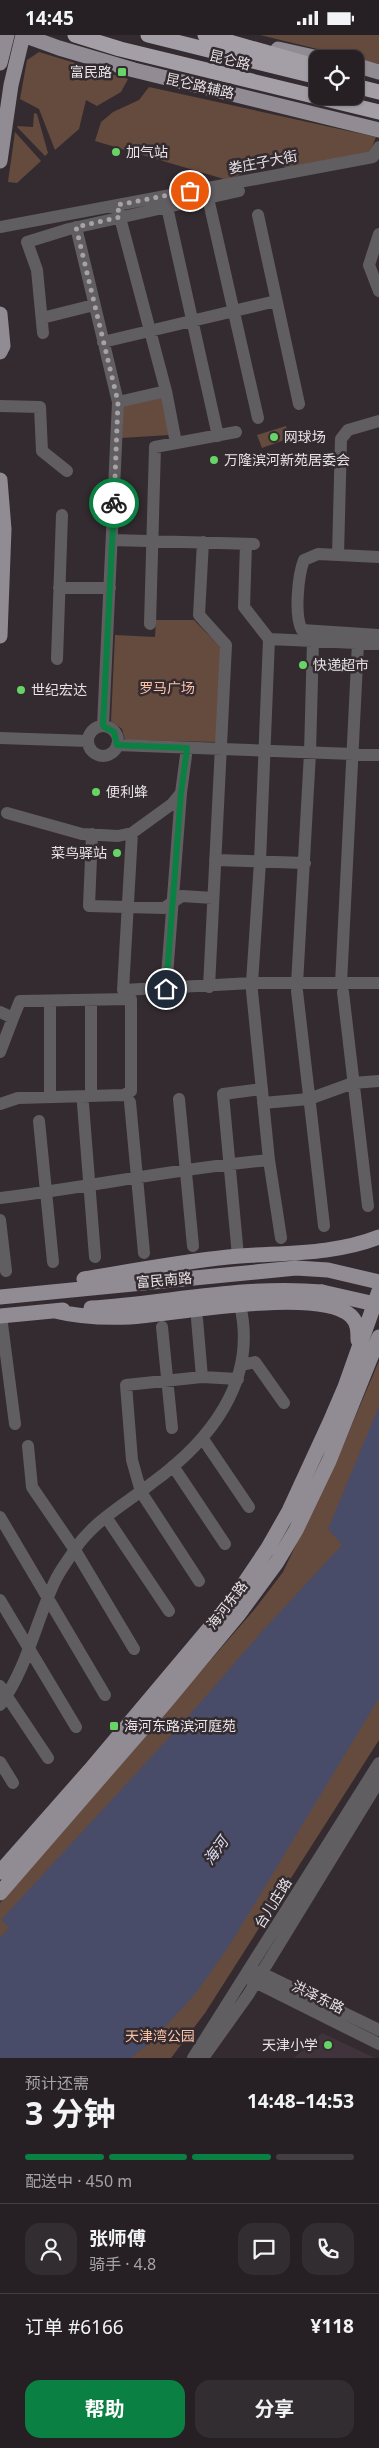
<!DOCTYPE html>
<html lang="zh">
<meta charset="utf-8">
<style>
:root{--surface:#262024;--page:#322d31;--text:#f1f3f6;--muted:#a4a3a6;--line:#423e41;--accent:#0b8043}
body{margin:0;font-family:"Noto Sans","Noto Sans SC",sans-serif;background:var(--page);color:var(--text);height:100vh;display:flex;flex-direction:column;font-size:19px;white-space:nowrap}
*{box-sizing:border-box;margin:0}
p{font-size:16px;color:var(--muted)}
.icon{flex:none;width:28px;height:28px;fill:none;stroke:currentColor;stroke-width:2;stroke-linecap:round;stroke-linejoin:round}
.map{position:relative;height:2023px;overflow:hidden}
.drawer{display:flex;flex-direction:column;background:var(--surface);flex:1}
.drawer>*{flex:none}
.tools{position:absolute;left:309px;top:15px;display:grid;gap:10px}
.tools a{display:grid;place-items:center;width:55px;height:55px;border-radius:10px;background:var(--surface);box-shadow:0 1px 4px #0004,0 0 0 1px var(--line);font-size:25px}
.pin{position:absolute;display:grid;place-items:center;width:42px;height:42px;color:#fff;margin:-21px;border:2px solid #fff;border-radius:50%;box-shadow:0 1px 5px #0007}
.courier{position:absolute;display:grid;place-items:center;width:50px;height:50px;margin:-25px;border:4px solid #0b8043;border-radius:50%;background:#fff;color:#222;box-shadow:0 1px 6px #0007}
.summary em{font-style:normal;font-weight:700}
.summary div{display:flex;flex-direction:column-reverse}
.summary{display:flex;align-items:center;justify-content:space-between;height:85px;padding:0 25px}
h1{font-size:32px;font-weight:700;line-height:38px}
.bar{display:grid;grid-template-columns:repeat(4,1fr);gap:8px 5px;align-content:center;height:60px;padding:0 25px}
.bar i{height:6px;border-radius:4px;background:var(--line)}
.bar .selected{background:var(--accent)}
.bar p{grid-column:span 4}
.line{display:flex;align-items:center;gap:12px;padding:0 25px;border-top:1px solid var(--line)}
.line div{flex:1}
.round{display:grid;place-items:center;flex:none;width:52px;height:52px;border-radius:15px;background:var(--page)}
.primary-button{display:flex;gap:10px;margin-top:auto;padding:10px 25px}
.primary-button a{flex:1;height:58px;border-radius:15px;background:var(--accent);color:#fff;font-size:20px;font-weight:700;line-height:58px;text-align:center}
.primary-button a+a{background:var(--page);color:var(--text)}
.status{display:flex;justify-content:space-between;align-items:center;height:35px;padding:0 25px;background:var(--surface);direction:ltr}
.status svg{height:14px;fill:currentColor}
.map>svg:first-child{display:block}
.built{fill:#41333b}
.green{fill:#654b3d}
.water{fill:#494c68}
.lines{fill:none;stroke-linecap:round;stroke-linejoin:round}
.minor{stroke:#605e61;stroke-width:12}
.major{stroke:#918c94;stroke-width:15}
.highway{stroke:#a49fa7;stroke-width:15}
.major-bridge{stroke:#918c94;stroke-width:15}
.done{stroke:#a8a2a6;stroke-width:5;stroke-dasharray:0 9}
.route{stroke:#0b8043;stroke-width:6}
.poi-dot{fill:#67d466;stroke:#332b30;stroke-width:2}
.labels{text-anchor:middle;stroke-width:5;stroke-linejoin:round;paint-order:stroke}
.street-label{font-size:14px;fill:#e7e2e5;stroke:#332b30}
.poi-label{font-size:14px;fill:#e7e2e5;stroke:#332b30;text-anchor:start}
.park-label{font-size:14px;fill:#fbc2a6;stroke:#332b30}
.water-label{font-size:15px;font-style:italic;fill:#dcdff5;stroke:#332b30}
</style>
<div class="status"><b>14:45</b><svg viewBox="0 0 49 12"><path d="M0 12V9h3v3zM5 12V6h3v6zM10 12V3h3v9zM15 12V0h3v12zM26 1h20v11H26zM47 4h2v5h-2z"/></svg></div>
<div class="map">
<svg width="379" height="2023" viewBox="0 0 379 2023">
<rect width="100%" height="100%" fill="#332b30"/>
<path class="built" d="M322,1998L375,2023H294Z"/>
<path class="green" d="M260,0H379V29Z
M39,17L128,44L121,57L97,71L86,65L79,94L55,115L39,74L20,64L27,25Z
M149,52L376,102L370,117L287,133L268,124C254,133 242,142 224,144L95,106L101,87L113,77L139,65Z
M34,78L37,79L48,118L45,121L18,93L17,91L33,92Z
M15,97L41,126L17,148L8,147Z
M163,361L169,400L121,403L122,369Z
M286,391L290,403L262,413L257,400Z
M156,585H194L222,614L218,707L125,705L122,694L111,686L115,600L155,602Z
M379,1326V1705L205,1978L171,2023H0V1868L254,1575L283,1537L342,1413Z"/>
<path class="water" d="M379,1371V1663L229,1911L196,1958L152,2006L131,2023H0V1903L9,1892L1,1885L185,1685L264,1594L342,1510L328,1494Z"/>
<g class="lines">
<path class="minor" d="M208,163L258,383
M167,172L218,401
M118,175L166,356L176,408
M258,180L299,369
M0,192L373,122L379,112
M76,192L118,367L103,691
M379,199L369,230L379,256
M42,283L94,270
M43,298L37,235L27,207L69,194L239,156
M103,307L276,266
M118,367L166,356
M0,371L40,372L42,416L67,436
M112,505L254,509
M203,507L199,580L226,610L209,952
M246,509L244,572L269,604L379,609
M338,520L341,404L348,395L379,386
M379,522L318,519L304,525C298,540 294,581 302,595L379,600
M59,553H110
M150,589L155,412L236,397
M57,624L62,480
M88 706a15 15 0 1 1 30 0a15 15 0 1 1-30 0Z
M0,703L88,706
M117,710L379,720
M7,778L82,799L118,801L132,798L172,769L181,758L187,713
M132,798L123,955L252,948H379
M92,799L89,871L164,873L182,861L213,863
M215,825L305,828
M252,948L260,827L269,604
M297,949L310,718L313,606
M341,949L358,608
M166,954L181,758
M252,956L269,1125L281,1203
M297,956L324,1191
M343,957L368,1171
M50,966V1062
M0,977L13,983L0,1017
M91,1061V965
M179,1064L193,1211
M130,1067L144,1218
M263,1068L309,1064L353,1048L379,1046
M0,1069L18,1063L124,1060L131,1056V964L20,966L13,983
M83,1069L95,1222
M39,1086L53,1227
M0,1163C90,1152 179,1133 269,1125
M0,1185L6,1236
M238,1221L223,1059L262,1054
M1,1281L15,1389
M197,1284L202,1342
M162,1292L172,1393
M242,1330L255,1327L284,1368
M203,1404L249,1472
M28,1411L32,1452L75,1515L134,1614
M173,1431L225,1509
M0,1482L105,1660
M106,1482L169,1576
M199,1546L141,1457L132,1425L126,1350L202,1342L238,1344
M0,1565L76,1692
M0,1651L48,1723
M0,1670C27,1634 36,1586 55,1546C60,1535 69,1524 75,1514C95,1485 125,1469 152,1448C210,1406 258,1346 240,1270
M0,1727L13,1748
M255,1935L379,1995
M249,1944L379,2009
M193,2023L379,1728
M203,2023L248,1960L379,1746"/>
<path class="major" d="M278,14L323,24
M355,30L379,37
M0,126L11,50L23,0L59,13L134,35L379,95
M0,279L3,311L0,317
M0,445L4,494L0,601
M84,1244C132,1236 180,1227 228,1222C279,1217 331,1221 379,1202
M0,1262L296,1233L328,1235L379,1247
M91,1273C168,1268 245,1250 322,1257
M55,1276C79,1282 105,1283 130,1282C175,1279 319,1251 351,1281C358,1288 358,1296 358,1305
M0,1281L63,1275
M0,1837L90,1735L233,1565L268,1513L289,1476L330,1387L345,1352L379,1256
M0,1858L164,1669L238,1580L277,1527L296,1495L329,1426L379,1302"/>
<path class="highway" d="M75,0L120,14L379,77
M148,0L318,42
M205,0L318,32
M355,51L379,57"/>
<path class="major-bridge" d="M0,28L7,0
M322,1257L379,1270"/>
</g>
<g class="lines">
<path class="done" d="M114,468L118,367L76,192L120,182L117,170L190,156"/>
<path class="route" d="M114,468L103,691L114,697L117,710L187,713L181,758L166,954"/>
</g>
<g class="poi-dot">
<rect x="117" y="32" width="10" height="10" rx="2.5"/>
<circle cx="116" cy="117" r="5"/>
<circle cx="274" cy="402" r="5"/>
<circle cx="214" cy="425" r="5"/>
<circle cx="303" cy="630" r="5"/>
<circle cx="21" cy="655" r="5"/>
<circle cx="96" cy="757" r="5"/>
<circle cx="117" cy="818" r="5"/>
<rect x="109" y="1686" width="10" height="10" rx="2.5"/>
<circle cx="328" cy="2010" r="5"/>
</g>
<g class="labels">
<g class="street-label">
<text transform="translate(230 25) rotate(14)" y="5">昆仑路</text>
<text transform="translate(200 51) rotate(13)" y="5">昆仑路辅路</text>
<text transform="translate(263 127) rotate(-11)" y="5">娄庄子大街</text>
<text transform="translate(164 1245) rotate(-5)" y="5">富民南路</text>
<text transform="translate(227 1570) rotate(-52)" y="5">海河东路</text>
<text transform="translate(273 1868) rotate(-58)" y="5">台儿庄路</text>
<text transform="translate(318 1962) rotate(26)" y="5">洪泽东路</text>
</g>
<g class="poi-label">
<text x="112" y="42" text-anchor="end">富民路</text>
<text x="126" y="122">加气站</text>
<text x="284" y="407">网球场</text>
<text x="224" y="430">万隆滨河新苑居委会</text>
<text x="313" y="635">快递超市</text>
<text x="31" y="660">世纪宏达</text>
<text x="106" y="762">便利蜂</text>
<text x="107" y="823" text-anchor="end">菜鸟驿站</text>
<text x="124" y="1696">海河东路滨河庭苑</text>
<text x="318" y="2015" text-anchor="end">天津小学</text>
</g>
<g class="park-label">
<text x="167" y="658">罗马广场</text>
<text x="160" y="2006">天津湾公园</text>
</g>
<g class="water-label">
<text transform="translate(216 1816) rotate(-54)" y="5">海河</text>
</g>
</g>
</svg>
<div class="tools">
<a><svg class="icon" aria-label="locate" viewBox="0 0 24 24"><circle cx="12" cy="12" r="6"/><path d="M12 2v4M12 18v4M2 12h4M18 12h4"/></svg></a>
</div>
<div class="pin" style="left:190px;top:156px;background:#ea580c"><svg class="icon" aria-label="bag" viewBox="0 0 24 24"><path d="M5 8h14l-1 12H6zM9 8a3 3 0 0 1 6 0"/></svg></div>
<div class="pin" style="left:166px;top:954px;background:#1f2937"><svg class="icon" aria-label="home" viewBox="0 0 24 24"><path d="M3 11l9-7 9 7M6 9v11h12V9"/></svg></div>
<div class="courier" style="left:114px;top:468px"><svg class="icon" aria-label="bike" viewBox="0 0 24 24"><circle cx="6" cy="16" r="4"/><circle cx="18" cy="16" r="4"/><path d="M6 16l4-8h5l3 8M10 8l3 8H6M13 5h3"/></svg></div>
</div>
<section class="drawer">
<div class="summary"><div><h1>3 分钟</h1><p>预计还需</p></div><em>14:48–14:53</em></div>
<div class="bar"><i class="selected"></i><i class="selected"></i><i class="selected"></i><i></i><p>配送中 · 450 m</p></div>
<div class="line" style="height:90px"><a class="round"><svg class="icon" aria-label="person" viewBox="0 0 24 24"><circle cx="12" cy="8" r="4"/><path d="M4 21q1-7 8-7t8 7"/></svg></a><div><b>张师傅</b><p>骑手 · 4.8</p></div><a class="round"><svg class="icon" aria-label="chat" viewBox="0 0 24 24"><path d="M4 5h16v11H9l-5 4z"/></svg></a><a class="round"><svg class="icon" aria-label="phone" viewBox="0 0 24 24"><path d="M5 4h4l2 5-3 2q2 4 5 5l2-3 5 2v4C11 20 4 13 5 4z"/></svg></a></div>
<div class="line" style="height:65px"><div>订单 #6166</div><b>¥118</b></div>
<div class="primary-button"><a>帮助</a><a>分享</a></div>
</section>
